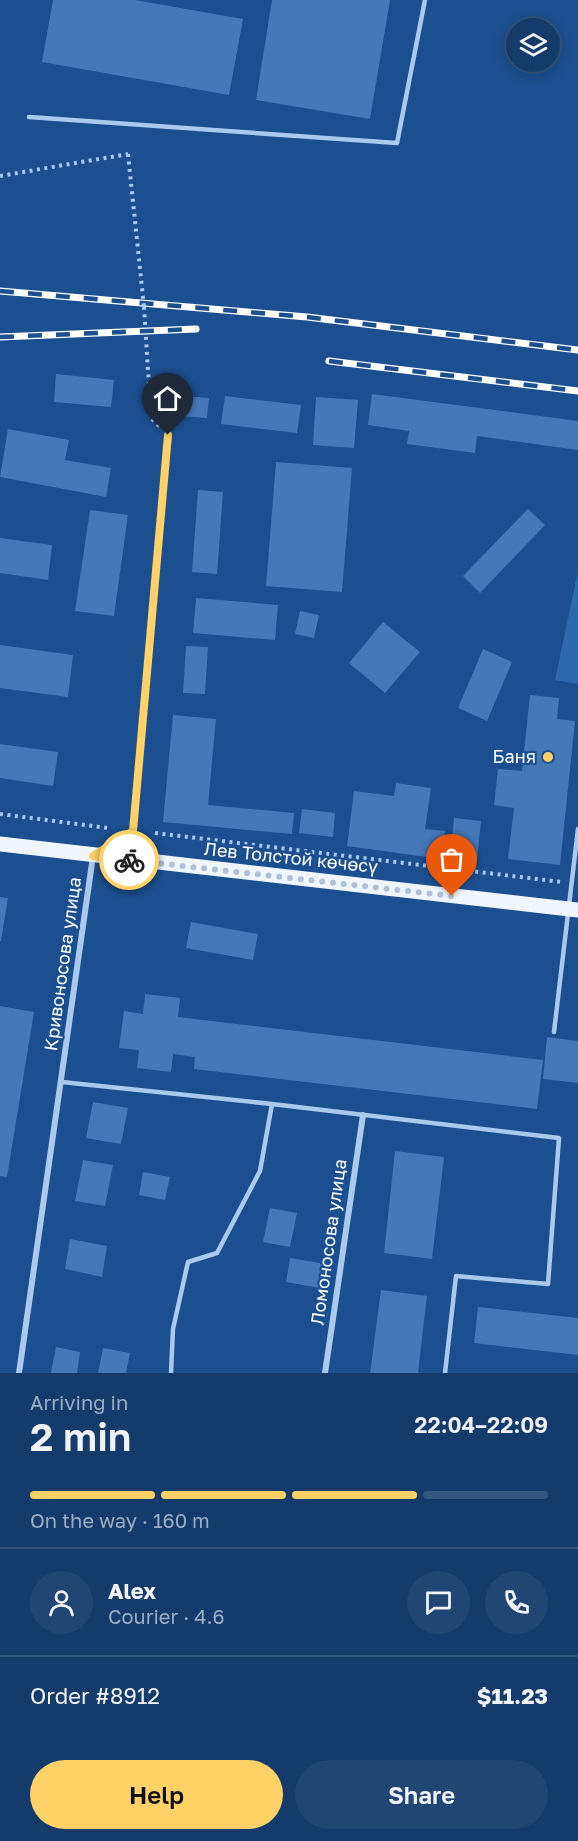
<!DOCTYPE html>
<meta charset="utf-8">
<style>
:root{--surface:#143b6b;--page:#214673;--text:#f1f3f6;--muted:#9dadc1;--line:#33557e;--accent:#ffd166}
body{margin:0;font-family:"Golos Text",sans-serif;background:var(--page);color:var(--text);height:100vh;display:flex;flex-direction:column;font-size:22px;white-space:nowrap}
*{box-sizing:border-box;margin:0}
p{font-size:20px;color:var(--muted)}
.icon{flex:none;width:33px;height:33px;fill:none;stroke:currentColor;stroke-width:2;stroke-linecap:round;stroke-linejoin:round}
.map{position:relative;height:1373px;overflow:hidden}
.panel{display:flex;flex-direction:column;background:var(--surface);flex:1}
.panel>*{flex:none}
.controls{position:absolute;left:506px;top:18px;display:grid;gap:12px}
.controls a{display:grid;place-items:center;width:54px;height:54px;border-radius:50%;background:var(--surface);box-shadow:0 3px 15px #0003,0 0 0 2px var(--line);font-size:30px}
.pin{position:absolute;display:grid;place-items:center;width:51px;height:51px;color:#fff;margin:-62px -26px;border-radius:50% 50% 50% 0;rotate:-45deg;box-shadow:0 0 6px #0007}
.pin .icon{rotate:45deg}
.courier{position:absolute;display:grid;place-items:center;width:60px;height:60px;margin:-30px;border:4px solid #ffd166;border-radius:50%;background:#fff;color:#222;box-shadow:0 2px 8px #0007}
.head em{font-style:normal;font-weight:600}
.head div{display:flex;flex-direction:column-reverse}
.head{display:flex;align-items:center;justify-content:space-between;height:102px;padding:0 30px}
h1{font-size:39px;font-weight:600;line-height:45px}
.bar{display:grid;grid-template-columns:repeat(4,1fr);gap:9px 6px;align-content:center;height:72px;padding:0 30px}
.bar i{height:8px;border-radius:4px;background:var(--line)}
.bar .active{background:var(--accent)}
.bar p{grid-column:span 4}
.line{display:flex;align-items:center;gap:15px;padding:0 30px;border-top:2px solid var(--line)}
.line div{flex:1}
.round{display:grid;place-items:center;flex:none;width:63px;height:63px;border-radius:32px;background:var(--page)}
.primary-button{display:flex;gap:12px;margin-top:auto;padding:12px 30px}
.primary-button a{flex:1;height:69px;border-radius:36px;background:var(--accent);color:#111;font-size:24px;font-weight:600;line-height:69px;text-align:center}
.primary-button a+a{background:var(--page);color:var(--text)}
.map>svg:first-child{display:block}
.green{fill:#2e69ad}
.building{fill:#4478b7}
.lines{fill:none;stroke-linecap:round;stroke-linejoin:round}
.path{stroke:#a9c9ee;stroke-width:4;stroke-dasharray:3 4.5;stroke-linecap:butt}
.lane{stroke:#a9c9ee;stroke-width:4.5}
.street{stroke:#a9c9ee;stroke-width:6}
.primary{stroke:#f0f6ff;stroke-width:15}
.rail-casing{stroke:#fff;stroke-width:7}
.rail{stroke:#1b4f8f;stroke-width:4.5;stroke-dasharray:14;stroke-linecap:butt}
.path-bridge{stroke:#a9c9ee;stroke-width:4;stroke-dasharray:3 4.5;stroke-linecap:butt}
.done{stroke:#afc1d8;stroke-width:6;stroke-dasharray:0 10.8}
.route{stroke:#ffd166;stroke-width:8}
.poi-dot{fill:#ffd166;stroke:#1b4f8f;stroke-width:2}
.labels{text-anchor:middle;stroke-width:4.5;stroke-linejoin:round;paint-order:stroke}
.poi-label{font-size:18px;fill:#fff;stroke:#1b4f8f;text-anchor:end}
.street-label{font-size:18px;fill:#fff;stroke:#1b4f8f}
</style>
<div class="map">
<svg width="578" height="1373" viewBox="0 0 578 1373">
<rect width="100%" height="100%" fill="#1b4f8f"/>
<path class="green" d="M578,571V684L555,680Z"/>
<path class="building" d="M53,0H135L243,19L229,95L42,62Z
M272,0H390L370,119L256,100Z
M56,374L114,380L111,407L54,402Z
M372,394L578,421V450L477,436L475,453L407,444L409,431L368,425Z
M165,395L209,398L207,418L164,415Z
M225,396L301,405L297,433L221,424Z
M316,397L358,400L354,448L313,445Z
M8,429L69,440L65,460L111,468L106,497L0,477Z
M276,462L352,468L342,592L266,586Z
M198,490L223,492L217,574L192,572Z
M528,509L545,525L480,593L463,576Z
M90,510L128,515L114,616L75,611Z
M0,538L52,545L48,580L0,573Z
M196,598L278,605L275,640L193,633Z
M300,611L319,615L314,638L295,634Z
M383,622L420,652L385,693L349,663Z
M0,645L73,655L68,697L0,688Z
M186,646L208,647L205,694L183,693Z
M483,649L512,662L487,721L458,708Z
M530,695L559,698L557,719L575,721L560,865L508,859L514,808L494,805L498,769L522,771Z
M173,715L216,719L208,805L294,813L292,834L163,822Z
M0,744L58,752L53,786L0,778Z
M396,783L431,788L425,829L445,831L441,859L347,846L354,791L394,796Z
M302,809L335,813L333,837L299,833Z
M454,818L481,821L476,869L449,867Z
M0,897L8,898L1,941H0Z
M191,922L258,934L253,960L186,948Z
M145,994L180,998L178,1017L543,1060L537,1109L194,1069L195,1057L173,1054L171,1072L137,1068L139,1050L119,1048L124,1011L143,1014Z
M0,1006L34,1012L7,1177L0,1176Z
M547,1037L578,1041V1083L543,1079Z
M93,1102L128,1108L121,1144L86,1138Z
M395,1151L444,1157L432,1259L384,1253Z
M83,1160L113,1165L105,1206L75,1201Z
M143,1172L170,1177L165,1200L139,1195Z
M270,1208L297,1213L290,1247L263,1242Z
M70,1239L107,1246L102,1277L65,1269Z
M290,1258L325,1264L321,1288L286,1282Z
M381,1290L427,1296L418,1373H370Z
M478,1307L578,1318V1355L474,1343Z
M56,1347L80,1352L77,1373H51Z
M103,1348L130,1353L126,1373H98Z"/>
<g class="lines">
<path class="path" d="M0,176L128,154
M144,307L151,418L161,428
M0,814L108,828
M155,833L562,882"/>
<path class="lane" d="M29,117L397,143L425,0
M554,1032L578,829
M62,1082L272,1104L260,1171L217,1253L188,1262L173,1329L171,1373
M272,1104L559,1138L548,1284L456,1276L445,1373"/>
<path class="street" d="M19,1373L93,856L133,831L168,436
M325,1373L363,1115"/>
<path class="primary" d="M0,844L578,910"/>
<g class="rail-casing">
<path id="rail" d="M0,291L307,317L578,350
M0,337L196,329
M329,361L578,391"/>
</g>
<use href="#rail" class="rail"/>
<path class="path-bridge" d="M128,154L144,307"/>
</g>
<g class="lines">
<path class="done" d="M129,860L452,896"/>
<path class="route" d="M129,860L93,856L133,831L168,435"/>
</g>
<circle class="poi-dot" cx="548" cy="757" r="6"/>
<g class="labels">
<g class="poi-label">
<text x="536" y="763">Баня</text>
</g>
<g class="street-label">
<text transform="translate(291 858) rotate(6)" y="6">Лев Толстой көчөсү</text>
<text transform="translate(63 964) rotate(-82)" y="6">Кривоносова улица</text>
<text transform="translate(329 1242) rotate(-82)" y="6">Ломоносова улица</text>
</g>
</g>
</svg>
<div class="controls">
<a><svg class="icon" aria-label="layers" viewBox="0 0 24 24"><path d="M12 4l9 5-9 5-9-5zM3 14l9 5 9-5"/></svg></a>
</div>
<div class="pin" style="left:452px;top:896px;background:#ea580c"><svg class="icon" aria-label="bag" viewBox="0 0 24 24"><path d="M5 8h14l-1 12H6zM9 8a3 3 0 0 1 6 0"/></svg></div>
<div class="pin" style="left:168px;top:435px;background:#1f2937"><svg class="icon" aria-label="home" viewBox="0 0 24 24"><path d="M3 11l9-7 9 7M6 9v11h12V9"/></svg></div>
<div class="courier" style="left:129px;top:860px"><svg class="icon" aria-label="bike" viewBox="0 0 24 24"><circle cx="6" cy="16" r="4"/><circle cx="18" cy="16" r="4"/><path d="M6 16l4-8h5l3 8M10 8l3 8H6M13 5h3"/></svg></div>
</div>
<section class="panel">
<div class="head"><div><h1>2 min</h1><p>Arriving in</p></div><em>22:04–22:09</em></div>
<div class="bar"><i class="active"></i><i class="active"></i><i class="active"></i><i></i><p>On the way · 160 m</p></div>
<div class="line" style="height:108px"><a class="round"><svg class="icon" aria-label="person" viewBox="0 0 24 24"><circle cx="12" cy="8" r="4"/><path d="M4 21q1-7 8-7t8 7"/></svg></a><div><b>Alex</b><p>Courier · 4.6</p></div><a class="round"><svg class="icon" aria-label="chat" viewBox="0 0 24 24"><path d="M4 5h16v11H9l-5 4z"/></svg></a><a class="round"><svg class="icon" aria-label="phone" viewBox="0 0 24 24"><path d="M5 4h4l2 5-3 2q2 4 5 5l2-3 5 2v4C11 20 4 13 5 4z"/></svg></a></div>
<div class="line" style="height:78px"><div>Order #8912</div><b>$11.23</b></div>
<div class="primary-button"><a>Help</a><a>Share</a></div>
</section>
